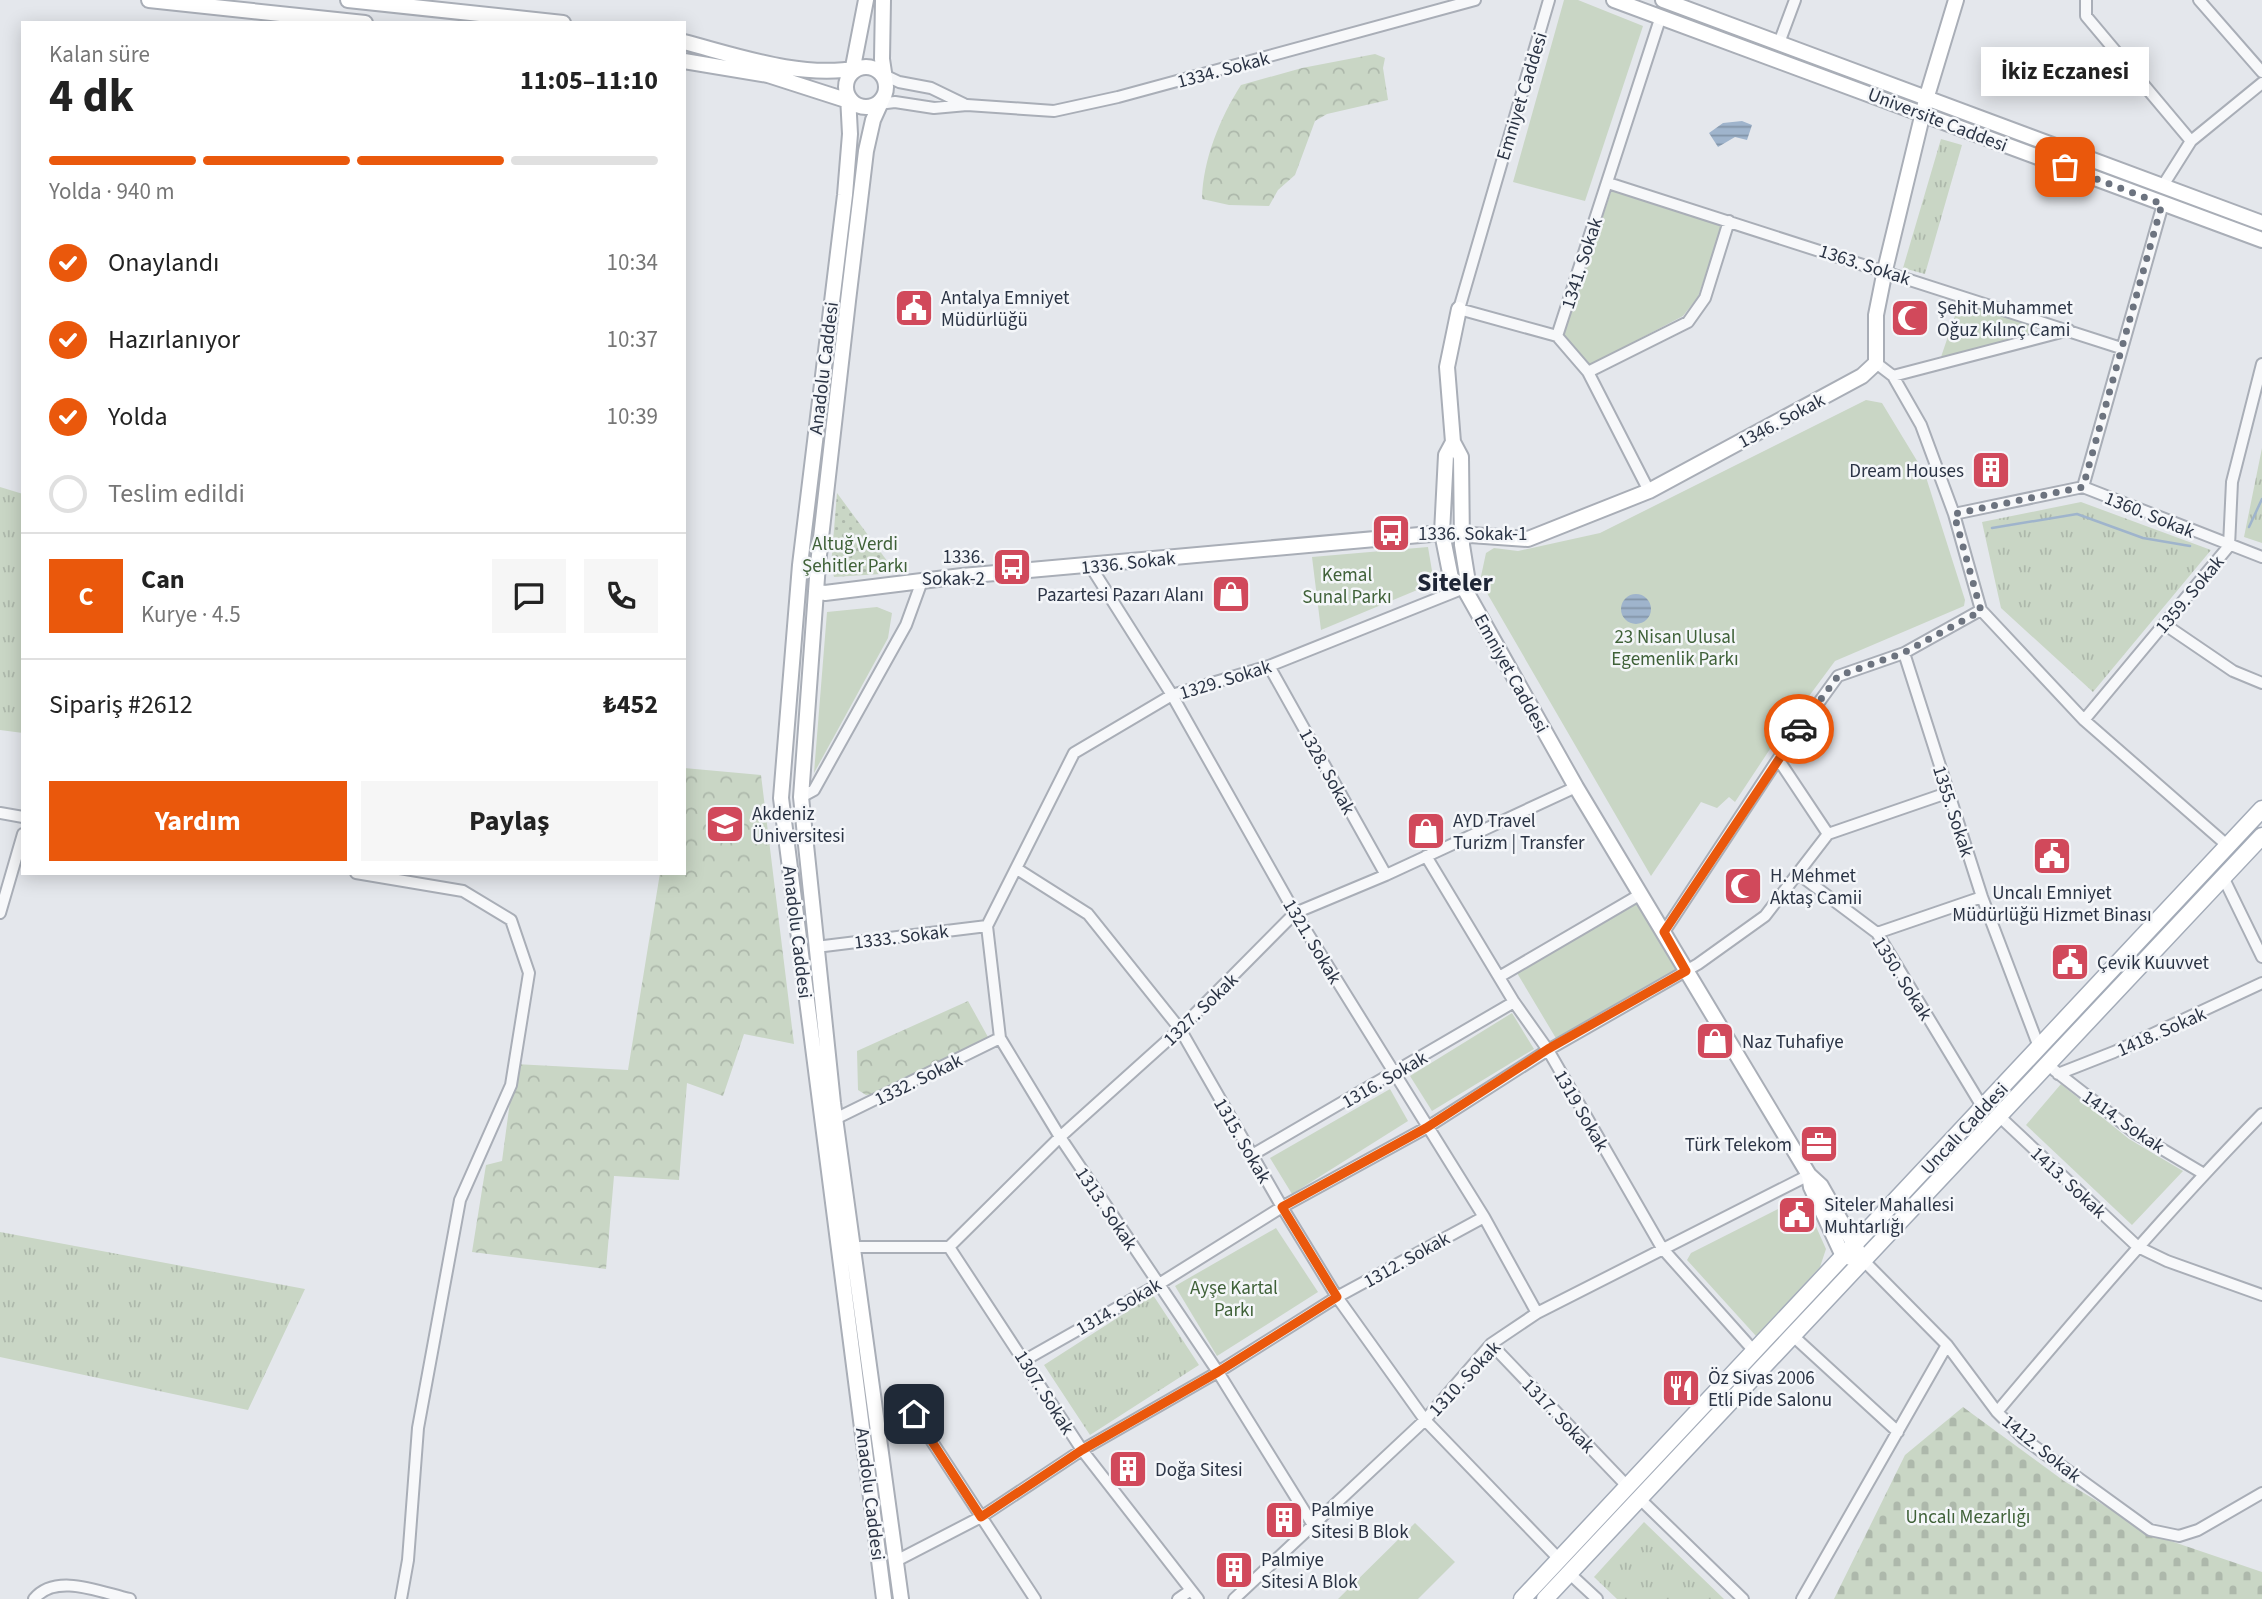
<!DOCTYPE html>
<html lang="tr">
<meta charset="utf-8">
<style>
:root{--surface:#fff;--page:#f6f6f6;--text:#222;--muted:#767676;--line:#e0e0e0;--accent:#ea580c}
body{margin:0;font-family:"Source Sans 3",sans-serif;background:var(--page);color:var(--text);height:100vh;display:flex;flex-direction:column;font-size:26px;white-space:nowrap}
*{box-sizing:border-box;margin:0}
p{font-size:23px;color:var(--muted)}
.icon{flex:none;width:38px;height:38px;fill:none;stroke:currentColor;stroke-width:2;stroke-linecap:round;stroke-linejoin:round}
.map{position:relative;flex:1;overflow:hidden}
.sheet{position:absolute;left:21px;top:21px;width:665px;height:854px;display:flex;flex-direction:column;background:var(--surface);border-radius:0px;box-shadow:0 4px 18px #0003}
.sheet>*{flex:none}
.pin{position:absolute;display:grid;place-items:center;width:60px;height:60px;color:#fff;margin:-30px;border-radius:14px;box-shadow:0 4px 10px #0006}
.courier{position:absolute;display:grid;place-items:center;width:70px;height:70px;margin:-35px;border:5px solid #ea580c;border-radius:50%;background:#fff;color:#222;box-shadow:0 2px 9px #0007}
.bubble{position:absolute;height:49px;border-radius:0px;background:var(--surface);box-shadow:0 4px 18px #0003;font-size:23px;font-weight:700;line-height:49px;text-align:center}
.summary em{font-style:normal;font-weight:700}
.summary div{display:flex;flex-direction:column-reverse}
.summary{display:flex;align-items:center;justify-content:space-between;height:119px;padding:0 28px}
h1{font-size:46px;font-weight:700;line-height:52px}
.bar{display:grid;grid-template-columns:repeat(4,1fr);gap:10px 7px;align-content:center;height:84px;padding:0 28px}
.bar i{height:9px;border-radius:5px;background:var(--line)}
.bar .selected{background:var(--accent)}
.bar p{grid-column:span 4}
.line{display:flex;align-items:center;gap:18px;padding:0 28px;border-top:2px solid var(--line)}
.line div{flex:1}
.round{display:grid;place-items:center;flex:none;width:74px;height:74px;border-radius:0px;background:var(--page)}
ol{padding:0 28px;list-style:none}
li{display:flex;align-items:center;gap:21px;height:77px}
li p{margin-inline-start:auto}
li .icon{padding:7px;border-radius:50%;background:var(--accent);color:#fff;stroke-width:4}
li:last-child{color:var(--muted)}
li i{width:38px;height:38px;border:4px solid var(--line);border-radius:50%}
.action{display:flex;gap:14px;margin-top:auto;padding:14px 28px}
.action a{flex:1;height:80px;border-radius:0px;background:var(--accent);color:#fff;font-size:28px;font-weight:700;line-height:80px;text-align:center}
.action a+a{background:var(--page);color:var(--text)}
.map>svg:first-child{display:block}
.grass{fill:url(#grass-tufts)}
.forest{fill:url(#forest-crowns)}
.cemetery{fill:url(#cemetery-stones)}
.park{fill:#c9d6c5}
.garden{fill:url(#garden-dots)}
.water{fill:url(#water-rules)}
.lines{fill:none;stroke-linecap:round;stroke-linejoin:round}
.stream{stroke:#9fb4cc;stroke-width:2.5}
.street-casing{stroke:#a9aeb7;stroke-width:14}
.secondary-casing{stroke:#a9aeb7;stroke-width:18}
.primary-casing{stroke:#a3abb8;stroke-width:19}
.street{stroke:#f7f8fa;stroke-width:10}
.secondary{stroke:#fff;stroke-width:14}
.primary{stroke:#fff;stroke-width:16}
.done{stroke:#6c737f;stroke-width:7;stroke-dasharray:0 12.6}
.route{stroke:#ea580c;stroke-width:9}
.labels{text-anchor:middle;stroke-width:5;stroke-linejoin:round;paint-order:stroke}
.street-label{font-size:19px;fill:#2b3445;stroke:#f4f6f9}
.poi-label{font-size:19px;fill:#2b3445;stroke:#f4f6f9;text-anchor:start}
.park-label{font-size:19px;fill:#3f6138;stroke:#f4f6f9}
.district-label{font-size:26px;font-weight:bold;fill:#1d2536;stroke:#f4f6f9}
</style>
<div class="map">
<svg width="2262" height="1599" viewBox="0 0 2262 1599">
<defs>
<pattern id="grass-tufts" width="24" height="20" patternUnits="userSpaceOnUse" patternTransform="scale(1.75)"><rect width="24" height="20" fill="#c9d6c5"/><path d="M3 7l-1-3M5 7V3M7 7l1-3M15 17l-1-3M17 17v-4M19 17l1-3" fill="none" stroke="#adb8ab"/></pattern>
<pattern id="forest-crowns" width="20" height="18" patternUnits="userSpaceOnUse" patternTransform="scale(1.75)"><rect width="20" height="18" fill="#c9d6c5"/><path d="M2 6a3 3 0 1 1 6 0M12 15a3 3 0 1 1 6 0" fill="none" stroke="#adb8ab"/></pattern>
<pattern id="cemetery-stones" width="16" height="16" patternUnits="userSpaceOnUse" patternTransform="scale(1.75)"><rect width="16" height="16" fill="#c9d6c5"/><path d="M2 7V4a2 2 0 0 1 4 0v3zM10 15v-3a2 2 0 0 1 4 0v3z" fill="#adb8ab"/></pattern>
<pattern id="garden-dots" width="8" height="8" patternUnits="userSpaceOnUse" patternTransform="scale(1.75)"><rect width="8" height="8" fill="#c9d6c5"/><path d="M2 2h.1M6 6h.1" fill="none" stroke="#adb8ab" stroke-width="1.8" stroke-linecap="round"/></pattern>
<pattern id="water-rules" width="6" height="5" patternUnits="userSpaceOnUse" patternTransform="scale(1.75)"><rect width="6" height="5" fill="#9fb4cc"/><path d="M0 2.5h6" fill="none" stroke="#8293a7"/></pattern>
</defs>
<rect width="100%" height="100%" fill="#e4e7ec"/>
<path class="grass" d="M1941,139L1962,145L1925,274L1903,268Z
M2262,448V543L2244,537Z
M0,487L23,494V733L0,730Z
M2081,502L2211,550L2093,692L2001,608L1982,522Z
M0,1232L305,1289L248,1410L0,1357Z
M1153,1295L1199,1365L1090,1435L1044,1365Z
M1644,1522L1724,1599H1617L1594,1577Z"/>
<path class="forest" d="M1375,54L1385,58L1383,68L1388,100L1327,114L1315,121L1295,175L1278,190L1269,206L1229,205L1202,199C1203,159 1220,118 1241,85L1302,68Z
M684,768L761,775L794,1044L744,1034L723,1096L687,1083L679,1180L614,1176L606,1269L472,1252L486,1165L502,1161L515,1064L628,1070L660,873H684Z
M968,1001L988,1037L874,1094L866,1095L858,1090L857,1051Z"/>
<path class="cemetery" d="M1963,1407L2064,1481L2153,1535L2262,1572V1599H1834L1905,1455Z"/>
<path class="park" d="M1564,0H1578L1643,26L1585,201L1513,182Z
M1612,189L1722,226L1698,297L1683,316L1590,365L1563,335Z
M1960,301L2025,324L2034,327L2031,336L1941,357Z
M1866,400L1882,403L1925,474L1965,600L1964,606L1835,661L1772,746L1735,802L1729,797L1717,808L1701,802L1651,876L1480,581L1486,553L1494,548L1518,551L1600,533Z
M1428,547L1434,583L1321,630L1312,557Z
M877,607L892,613L888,638L814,773L827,612Z
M1640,902L1677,969L1557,1040L1517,973Z
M1512,1013L1534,1049L1432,1111L1410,1076Z
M2061,1084L2129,1139L2183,1171L2132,1225L2026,1125Z
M1390,1089L1408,1121L1292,1194L1270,1158Z
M1796,1200L1806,1204L1826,1249L1820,1267L1756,1336L1687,1260L1691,1253Z
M1276,1228L1318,1292L1217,1356L1175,1286Z
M1415,1523L1455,1562L1418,1599H1338Z"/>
<path class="garden" d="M837,493L896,573L834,577L831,566Z"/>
<path class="water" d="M1742,121L1752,125L1747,140L1735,137L1718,147L1709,133L1723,123Z
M1621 609a15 15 0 1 1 30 0a15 15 0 1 1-30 0Z"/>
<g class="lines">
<path class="stream" d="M2249,527L2262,499
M1992,528L2077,514L2143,538L2190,546"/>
<g class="street-casing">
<path id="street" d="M1549,0L1459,309L1557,336
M2086,0V16L2191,141
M2199,0L2262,72
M1779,43L1795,0
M882,74L899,82L931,88L964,104
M878,104L895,102L934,108L967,105L1054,111L1118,97L1475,0
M1608,183L2121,348
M2162,187L2191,141L2262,83
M1876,363L1893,376L1921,425L1954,514L1981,610L2084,720L2228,846
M1588,372L1688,322L1705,298L1729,221
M1893,376L2069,330
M2083,487L2163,204
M1649,491L1588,372L1557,336L1661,16
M1954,514L2083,487L2262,557
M1091,567L1172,695L1295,913L1484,1217L1537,1313
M2164,624L2233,671L2262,683
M1904,653L1982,897L2039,1047
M1269,666L1386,875
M2084,720L2229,546L2232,482L2262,364
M1778,759L1828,834
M801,797L814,790L906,625L922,581
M0,813L23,817
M1426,856L1514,1002L1548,1050L1662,1248L1754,1351
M1017,869L1088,914L1180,1029L1282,1207L1337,1297L1425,1420L1559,1559
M356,873L463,891L511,920L529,973L511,1085L460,1200L418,1428L408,1560L401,1599
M1797,873L1877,933L1983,1108
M2224,879L2262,957
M0,913L23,834
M1664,932L1778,759L1838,676L1904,653L1981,610
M1877,933L1982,897
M816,947L987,926
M1499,977L1641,894
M2054,1070L2135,1133L2204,1174
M2058,1074L2114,1052L2262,983
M1999,1116L2138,1247L2167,1261L2262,1295
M835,1119L1000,1038
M1252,1155L1514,1002
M853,1247H949L1060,1137L1180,1029L1295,913L1386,875L1576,787
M949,1247L1082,1450L1198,1599
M1863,1260L1947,1345L1997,1412L2023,1438L2150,1530L2179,1536L2198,1530L2262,1493
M1792,1335L1898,1432
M1491,1344L1627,1486
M1025,1360L1159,1284L1282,1207L1426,1128L1548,1050L1698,964L1765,916L1828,834L1947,793
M1997,1412C2083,1310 2169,1209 2262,1114
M914,1414L1035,1599
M1639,1498L1743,1599
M1313,1525L1218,1372L1060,1137L1000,1038L987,926L1074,753L1172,695L1269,666L1464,588
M896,1561L981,1517L1082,1450L1218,1372L1337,1297L1484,1217
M1569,1573L1597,1599
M34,1599C56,1572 102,1593 130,1599
M1178,1599L1191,1590
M1234,1599L1425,1420L1491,1344L1537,1313L1809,1175
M1802,1599L1947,1345"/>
</g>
<g class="secondary-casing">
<path id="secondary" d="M149,0L365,23
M348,0L563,23
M883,0L882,59L885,79
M1614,0L2262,240
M1663,0L2262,223
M684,42C738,56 802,79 858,68
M684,61L768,75L852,102
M846 87a20 20 0 1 1 40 0a20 20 0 1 1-40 0Z
M852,72L866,0
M848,96L850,134L845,195L800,565L781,798L884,1599
M882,100L873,120L866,151L848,301L818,564L801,797L833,1103L901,1599
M1459,309L1447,367L1453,442L1446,455L1442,533L1451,578L1464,588L1576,787L1809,1175L1821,1186L1859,1253
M1453,442L1461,457L1462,545L1467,576L1464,588
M816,591L825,593L962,576L1442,533L1528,539L1649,491L1862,376L1876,363V315L1885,270L1927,96L1956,0
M1809,1175L1811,1187L1843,1256L1851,1258"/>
</g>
<g class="primary-casing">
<path id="primary" d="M1522,1599L2262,809
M1545,1599L2262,836"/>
</g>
<use href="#street" class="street"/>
<use href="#secondary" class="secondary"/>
<use href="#primary" class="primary"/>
</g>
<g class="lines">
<path class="done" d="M1799,729L1838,676L1903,653L1981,611L1954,514L2083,487L2162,204L2065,167"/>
<path class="route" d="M914,1414L981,1517L1082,1450L1218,1372L1337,1297L1282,1207L1426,1128L1548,1049L1686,971L1664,932L1799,729"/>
</g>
<defs>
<g id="civic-square" transform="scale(2.0125)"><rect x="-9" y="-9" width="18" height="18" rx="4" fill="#d1495b" stroke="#f4f6f9"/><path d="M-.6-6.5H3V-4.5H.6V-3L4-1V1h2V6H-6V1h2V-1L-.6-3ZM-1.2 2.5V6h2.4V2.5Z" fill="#fff"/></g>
<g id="mosque-square" transform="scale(2.0125)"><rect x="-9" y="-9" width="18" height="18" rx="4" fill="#d1495b" stroke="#f4f6f9"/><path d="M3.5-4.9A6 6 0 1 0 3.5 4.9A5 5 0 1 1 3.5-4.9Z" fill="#fff"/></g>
<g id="building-square" transform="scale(2.0125)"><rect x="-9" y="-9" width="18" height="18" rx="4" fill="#d1495b" stroke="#f4f6f9"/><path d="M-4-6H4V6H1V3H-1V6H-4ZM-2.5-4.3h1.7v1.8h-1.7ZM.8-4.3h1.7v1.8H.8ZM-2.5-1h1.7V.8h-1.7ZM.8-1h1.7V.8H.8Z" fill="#fff"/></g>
<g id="bus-square" transform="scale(2.0125)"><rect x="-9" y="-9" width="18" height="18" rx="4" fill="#d1495b" stroke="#f4f6f9"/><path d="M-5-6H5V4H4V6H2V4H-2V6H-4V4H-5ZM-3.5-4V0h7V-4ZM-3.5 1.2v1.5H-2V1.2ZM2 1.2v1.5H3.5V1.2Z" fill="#fff"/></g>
<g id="shop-square" transform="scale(2.0125)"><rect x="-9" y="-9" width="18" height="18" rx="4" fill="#d1495b" stroke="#f4f6f9"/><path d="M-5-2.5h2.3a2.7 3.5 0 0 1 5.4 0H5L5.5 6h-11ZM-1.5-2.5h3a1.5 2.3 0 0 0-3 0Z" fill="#fff"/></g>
<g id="university-square" transform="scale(2.0125)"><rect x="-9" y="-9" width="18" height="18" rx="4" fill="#d1495b" stroke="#f4f6f9"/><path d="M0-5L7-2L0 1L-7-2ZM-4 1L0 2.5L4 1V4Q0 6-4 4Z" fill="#fff"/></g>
<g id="office-square" transform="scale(2.0125)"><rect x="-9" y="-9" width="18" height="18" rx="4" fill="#d1495b" stroke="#f4f6f9"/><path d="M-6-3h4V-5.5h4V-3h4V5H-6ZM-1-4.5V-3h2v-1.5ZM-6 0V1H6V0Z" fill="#fff"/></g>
<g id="restaurant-square" transform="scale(2.0125)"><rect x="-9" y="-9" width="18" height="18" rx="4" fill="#d1495b" stroke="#f4f6f9"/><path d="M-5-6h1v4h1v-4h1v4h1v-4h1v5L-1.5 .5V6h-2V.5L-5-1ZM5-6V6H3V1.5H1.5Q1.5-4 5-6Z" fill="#fff"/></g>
</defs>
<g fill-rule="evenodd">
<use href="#civic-square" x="914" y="308"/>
<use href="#mosque-square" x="1910" y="318"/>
<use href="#building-square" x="1991" y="470"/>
<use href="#bus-square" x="1391" y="533"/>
<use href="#bus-square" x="1012" y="567"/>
<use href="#shop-square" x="1231" y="594"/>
<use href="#university-square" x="725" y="824"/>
<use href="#shop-square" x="1426" y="831"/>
<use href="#civic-square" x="2052" y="856"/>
<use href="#mosque-square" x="1743" y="886"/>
<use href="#civic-square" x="2070" y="962"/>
<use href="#shop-square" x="1715" y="1041"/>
<use href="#office-square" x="1819" y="1144"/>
<use href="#civic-square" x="1797" y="1215"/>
<use href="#restaurant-square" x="1681" y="1388"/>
<use href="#building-square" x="1128" y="1469"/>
<use href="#building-square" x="1284" y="1520"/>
<use href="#building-square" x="1234" y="1570"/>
</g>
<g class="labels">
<g class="street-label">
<text transform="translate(1223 69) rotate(-15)" y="7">1334. Sokak</text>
<text transform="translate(1521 96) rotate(-73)" y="7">Emniyet Caddesi</text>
<text transform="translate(1938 119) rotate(21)" y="7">Universite Caddesi</text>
<text transform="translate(1581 263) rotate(-72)" y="7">1341. Sokak</text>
<text transform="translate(1865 264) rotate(18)" y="7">1363. Sokak</text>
<text transform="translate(823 368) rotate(-83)" y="7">Anadolu Caddesi</text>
<text transform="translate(1781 420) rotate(-28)" y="7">1346. Sokak</text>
<text transform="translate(2150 514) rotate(22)" y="7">1360. Sokak</text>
<text transform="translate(1128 562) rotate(-6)" y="7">1336. Sokak</text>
<text transform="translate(2189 594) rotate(-50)" y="7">1359. Sokak</text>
<text transform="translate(1512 673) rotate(61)" y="7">Emniyet Caddesi</text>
<text transform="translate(1225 679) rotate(-17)" y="7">1329. Sokak</text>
<text transform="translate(1328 771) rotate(61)" y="7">1328. Sokak</text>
<text transform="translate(1954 811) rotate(72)" y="7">1355. Sokak</text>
<text transform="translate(798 932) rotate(83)" y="7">Anadolu Caddesi</text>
<text transform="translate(901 936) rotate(-7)" y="7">1333. Sokak</text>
<text transform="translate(1313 941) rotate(59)" y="7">1321. Sokak</text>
<text transform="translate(1903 978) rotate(58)" y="7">1350. Sokak</text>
<text transform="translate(1200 1009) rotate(-44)" y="7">1327. Sokak</text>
<text transform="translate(2161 1031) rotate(-24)" y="7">1418. Sokak</text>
<text transform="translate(918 1079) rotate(-26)" y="7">1332. Sokak</text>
<text transform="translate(1384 1079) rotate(-30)" y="7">1316. Sokak</text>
<text transform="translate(1582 1110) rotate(60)" y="7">1319 Sokak</text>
<text transform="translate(2124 1121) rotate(35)" y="7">1414. Sokak</text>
<text transform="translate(1964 1128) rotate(-47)" y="7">Uncalı Caddesi</text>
<text transform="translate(1243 1140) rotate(60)" y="7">1315. Sokak</text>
<text transform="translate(2069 1182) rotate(43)" y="7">1413. Sokak</text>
<text transform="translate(1107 1208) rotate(56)" y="7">1313. Sokak</text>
<text transform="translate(1406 1259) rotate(-29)" y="7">1312. Sokak</text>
<text transform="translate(1118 1306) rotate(-30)" y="7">1314. Sokak</text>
<text transform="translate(1464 1378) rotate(-47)" y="7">1310. Sokak</text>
<text transform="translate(1045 1392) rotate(58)" y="7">1307. Sokak</text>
<text transform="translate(1559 1415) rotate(46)" y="7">1317. Sokak</text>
<text transform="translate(2042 1448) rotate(39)" y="7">1412. Sokak</text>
<text transform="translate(871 1494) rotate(83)" y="7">Anadolu Caddesi</text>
</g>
<g class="poi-label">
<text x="941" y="304">Antalya Emniyet<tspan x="941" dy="22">Müdürlüğü</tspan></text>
<text x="1937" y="314">Şehit Muhammet<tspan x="1937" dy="22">Oğuz Kılınç Cami</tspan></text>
<text x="1964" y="477" text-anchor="end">Dream Houses</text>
<text x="1418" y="540">1336. Sokak-1</text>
<text x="985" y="563" text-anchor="end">1336.<tspan x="985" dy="22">Sokak-2</tspan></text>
<text x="1204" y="601" text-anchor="end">Pazartesi Pazarı Alanı</text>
<text x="752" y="820">Akdeniz<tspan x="752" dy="22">Üniversitesi</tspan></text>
<text x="1453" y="827">AYD Travel<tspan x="1453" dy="22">Turizm | Transfer</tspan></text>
<text x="1770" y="882">H. Mehmet<tspan x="1770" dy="22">Aktaş Camii</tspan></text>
<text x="2052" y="899" text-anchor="middle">Uncalı Emniyet<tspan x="2052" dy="22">Müdürlüğü Hizmet Binası</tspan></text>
<text x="2097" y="969">Çevik Kuuvvet</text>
<text x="1742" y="1048">Naz Tuhafiye</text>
<text x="1792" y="1151" text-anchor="end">Türk Telekom</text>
<text x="1824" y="1211">Siteler Mahallesi<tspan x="1824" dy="22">Muhtarlığı</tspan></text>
<text x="1708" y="1384">Öz Sivas 2006<tspan x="1708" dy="22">Etli Pide Salonu</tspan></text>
<text x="1155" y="1476">Doğa Sitesi</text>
<text x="1311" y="1516">Palmiye<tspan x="1311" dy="22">Sitesi B Blok</tspan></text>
<text x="1261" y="1566">Palmiye<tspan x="1261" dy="22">Sitesi A Blok</tspan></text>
</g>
<g class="park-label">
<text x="855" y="550">Altuğ Verdi<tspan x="855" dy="22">Şehitler Parkı</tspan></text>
<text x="1347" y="581">Kemal<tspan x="1347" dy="22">Sunal Parkı</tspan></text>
<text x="1675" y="643">23 Nisan Ulusal<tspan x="1675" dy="22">Egemenlik Parkı</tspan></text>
<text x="1234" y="1294">Ayşe Kartal<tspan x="1234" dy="22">Parkı</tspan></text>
<text x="1968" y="1523">Uncalı Mezarlığı</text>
</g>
<g class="district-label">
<text x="1455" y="591">Siteler</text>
</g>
</g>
</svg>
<div class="pin" style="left:2065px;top:167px;background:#ea580c"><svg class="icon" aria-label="bag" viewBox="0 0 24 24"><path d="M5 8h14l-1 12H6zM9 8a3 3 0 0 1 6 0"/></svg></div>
<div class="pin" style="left:914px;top:1414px;background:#1f2937"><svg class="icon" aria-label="home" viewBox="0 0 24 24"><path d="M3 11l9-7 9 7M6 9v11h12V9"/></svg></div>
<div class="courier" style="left:1799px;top:729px"><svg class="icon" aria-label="car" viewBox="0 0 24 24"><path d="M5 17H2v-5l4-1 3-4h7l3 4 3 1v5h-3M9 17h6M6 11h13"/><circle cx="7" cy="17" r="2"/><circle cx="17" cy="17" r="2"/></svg></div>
<div class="bubble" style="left:1981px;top:47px;width:168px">İkiz Eczanesi</div>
<section class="sheet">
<div class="summary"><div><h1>4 dk</h1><p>Kalan süre</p></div><em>11:05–11:10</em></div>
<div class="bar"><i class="selected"></i><i class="selected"></i><i class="selected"></i><i></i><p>Yolda · 940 m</p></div>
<ol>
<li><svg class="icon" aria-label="check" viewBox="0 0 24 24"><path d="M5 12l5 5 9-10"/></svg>Onaylandı<p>10:34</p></li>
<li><svg class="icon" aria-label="check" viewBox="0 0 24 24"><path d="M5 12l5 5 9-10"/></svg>Hazırlanıyor<p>10:37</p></li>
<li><svg class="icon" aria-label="check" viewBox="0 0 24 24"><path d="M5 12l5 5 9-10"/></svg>Yolda<p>10:39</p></li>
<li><i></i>Teslim edildi</li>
</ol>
<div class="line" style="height:126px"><b class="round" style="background:var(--accent);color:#fff">C</b><div><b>Can</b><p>Kurye · 4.5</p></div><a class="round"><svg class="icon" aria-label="chat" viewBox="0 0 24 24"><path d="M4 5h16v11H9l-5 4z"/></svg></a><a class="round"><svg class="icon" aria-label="phone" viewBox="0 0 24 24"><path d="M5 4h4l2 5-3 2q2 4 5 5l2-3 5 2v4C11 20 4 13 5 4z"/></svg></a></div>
<div class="line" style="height:91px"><div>Sipariş #2612</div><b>₺452</b></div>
<div class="action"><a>Yardım</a><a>Paylaş</a></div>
</section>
</div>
